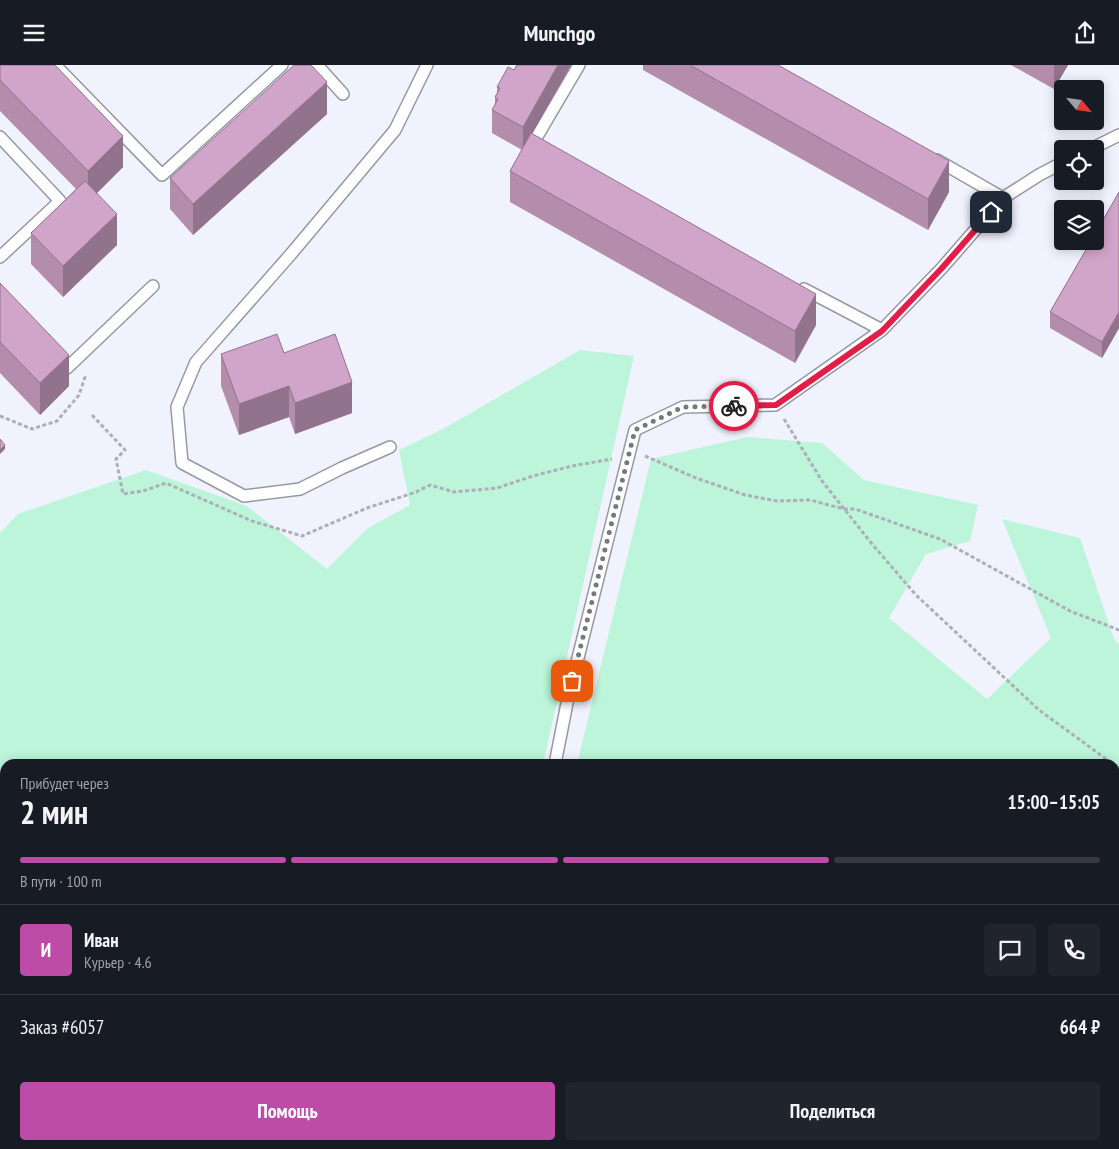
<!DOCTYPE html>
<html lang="ru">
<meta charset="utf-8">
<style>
:root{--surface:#171b24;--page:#20242c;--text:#f1f3f6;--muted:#9ea1a6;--line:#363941;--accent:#bc4ca8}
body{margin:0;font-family:"PT Sans Narrow",sans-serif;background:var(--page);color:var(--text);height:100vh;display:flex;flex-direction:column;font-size:19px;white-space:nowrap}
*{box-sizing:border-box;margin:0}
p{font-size:16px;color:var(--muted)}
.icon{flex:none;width:28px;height:28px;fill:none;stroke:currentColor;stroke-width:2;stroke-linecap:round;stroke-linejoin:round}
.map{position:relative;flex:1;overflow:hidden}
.side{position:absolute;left:0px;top:694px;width:1120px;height:391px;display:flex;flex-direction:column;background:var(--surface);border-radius:15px 15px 0 0;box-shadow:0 2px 12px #0003}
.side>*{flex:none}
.needle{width:32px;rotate:119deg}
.buttons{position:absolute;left:1054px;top:15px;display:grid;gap:10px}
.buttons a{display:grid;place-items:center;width:50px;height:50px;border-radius:5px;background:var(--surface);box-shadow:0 2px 12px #0003;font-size:25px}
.pin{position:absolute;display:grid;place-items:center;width:42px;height:42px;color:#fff;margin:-21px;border-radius:10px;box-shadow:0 2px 8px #0006}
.courier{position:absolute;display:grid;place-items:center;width:50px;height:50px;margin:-25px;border:4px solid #e11d48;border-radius:50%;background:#fff;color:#222;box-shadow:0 1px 6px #0007}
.head em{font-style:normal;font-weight:600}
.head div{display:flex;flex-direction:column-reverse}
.head{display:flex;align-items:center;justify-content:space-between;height:85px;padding:0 20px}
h1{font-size:32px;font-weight:600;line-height:38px}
.bar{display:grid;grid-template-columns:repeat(4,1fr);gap:8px 5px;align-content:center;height:60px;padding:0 20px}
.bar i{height:6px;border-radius:4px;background:var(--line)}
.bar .current{background:var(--accent)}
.bar p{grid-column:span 4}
.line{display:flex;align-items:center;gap:12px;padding:0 20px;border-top:1px solid var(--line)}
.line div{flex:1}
.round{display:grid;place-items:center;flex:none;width:52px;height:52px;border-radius:5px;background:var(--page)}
.cta{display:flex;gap:10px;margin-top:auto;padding:10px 20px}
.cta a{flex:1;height:58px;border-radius:5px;background:var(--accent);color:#fff;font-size:20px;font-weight:600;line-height:58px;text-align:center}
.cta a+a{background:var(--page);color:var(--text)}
header{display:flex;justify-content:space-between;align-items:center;height:65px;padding:0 20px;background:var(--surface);font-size:22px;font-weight:600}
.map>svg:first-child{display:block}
.green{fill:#bcf5da}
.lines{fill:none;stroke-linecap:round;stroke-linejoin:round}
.lane-casing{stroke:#9699a3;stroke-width:14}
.path{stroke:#adafb8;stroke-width:3;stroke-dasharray:4 2.5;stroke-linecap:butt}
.lane{stroke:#fff;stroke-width:11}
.wall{fill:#b48dad}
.shaded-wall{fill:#92738d}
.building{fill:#d1a4c9;stroke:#92738d}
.done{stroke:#76787e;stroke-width:5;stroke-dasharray:0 9}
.route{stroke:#e11d48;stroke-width:6}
</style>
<header><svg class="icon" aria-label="menu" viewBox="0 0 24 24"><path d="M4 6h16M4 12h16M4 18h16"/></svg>Munchgo<svg class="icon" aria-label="share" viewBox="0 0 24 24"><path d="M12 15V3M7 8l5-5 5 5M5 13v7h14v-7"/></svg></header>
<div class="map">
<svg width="1119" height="1084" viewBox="0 0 1119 1084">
<rect width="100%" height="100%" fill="#f0f3fe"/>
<path class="green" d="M580,285L634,291L543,699H5V1080H519L521,1084H0V468L18,449L146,405L247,441L327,504L368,463L410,440L399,385L443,364Z
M747,372L822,378L864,415L978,440L970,476L926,489L889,553L987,634L1051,573L1002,454L1080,473L1114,574L1119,579V1084H698L691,1080H1115V699H577L651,394Z"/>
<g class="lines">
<g class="lane-casing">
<path id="lane" d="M55,0L162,110L282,0
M317,0L343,29
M0,72L60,136L0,192
M536,82L532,80L579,0
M1091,84L1119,70
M937,95L1003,133
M804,224L882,265
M60,295L67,303L153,221
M390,382L342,403L300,424L244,431L182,398L177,342L196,297L291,189L395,65L427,0
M555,699L568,633L635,365L683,342L775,340L882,265L942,203L1003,133L1039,110L1062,98
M556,1080L558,1084"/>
</g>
<path class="path" d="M92,350L125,385L116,394L123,429L143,426L166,418L252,456L302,471L367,443L416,427L430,420L454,427L497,423L533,411L572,401L612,394
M0,351L32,364L57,356L79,330L85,312L84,310
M784,354L822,416L872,479L916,530L1039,645L1113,699
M645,391L696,413L745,430L777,436L810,435L844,444H855L940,474L1070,546L1119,565
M1115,700L1119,703"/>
<use href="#lane" class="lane"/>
</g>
<path class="wall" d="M0,0L123,102L97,128L117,180L63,232L31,199V168L76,124L0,46Z
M517,0H571L532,69L816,260L795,298L510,137V106L522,85L492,68V45L495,40V32L497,28V22L514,5Z
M643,0H778L949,127L928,165L643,5Z
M1011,0H1068L1054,24Z
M327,49L193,170L170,144V113Z
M1119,127V263L1102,293L1050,263V247Z
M0,218L69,321L40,350L0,308Z
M284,288L352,348L295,369L289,352L239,370L221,321V289Z"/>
<path class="shaded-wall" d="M558,0H571L523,85V62Z
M1054,0H1068L1054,24Z
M327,17V49L193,170V139Z
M123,71V102L88,137V106Z
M949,96V127L928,165V134Z
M117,149V180L63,232V201Z
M816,229V260L795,298V266Z
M1119,247V263L1102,293V277Z
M69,290V321L40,350V318Z
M352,317V348L295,369V338Z
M289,321V352L239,370V339Z
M5,380V384L0,389V385Z"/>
<path class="building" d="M0,0H55L123,71L88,106L0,15Z
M294,0H311L327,17L193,139L170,113Z
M517,0H558L523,62L492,45L498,34L495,32L500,23L497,22L508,2L514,5Z
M690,0H778L949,96L928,134Z
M531,68L816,229L795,266L510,106Z
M85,116L117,149L63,201L31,168Z
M1119,127V247L1102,277L1050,247L1091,176H1095V169Z
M0,218L69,290L40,318L0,277Z
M277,269L284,288L335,269L352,317L295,338L289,321L239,339L221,289Z
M0,374L5,380L0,385Z"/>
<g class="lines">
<path class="done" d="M572,616L635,365L683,342L734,341"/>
<path class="route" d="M734,341L776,340L882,266L942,203L991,147"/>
</g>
</svg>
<div class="buttons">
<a><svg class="needle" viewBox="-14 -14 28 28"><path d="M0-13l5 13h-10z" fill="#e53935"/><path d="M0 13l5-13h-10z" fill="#9ea1a6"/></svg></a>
<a><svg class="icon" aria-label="locate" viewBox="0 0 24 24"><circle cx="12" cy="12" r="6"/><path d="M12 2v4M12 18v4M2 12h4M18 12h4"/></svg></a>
<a><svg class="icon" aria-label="layers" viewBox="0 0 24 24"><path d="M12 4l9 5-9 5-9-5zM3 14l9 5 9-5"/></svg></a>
</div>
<div class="pin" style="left:572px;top:616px;background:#ea580c"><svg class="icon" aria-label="bag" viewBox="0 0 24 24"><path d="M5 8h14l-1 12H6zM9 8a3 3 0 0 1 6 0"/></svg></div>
<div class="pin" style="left:991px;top:147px;background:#1f2937"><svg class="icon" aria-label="home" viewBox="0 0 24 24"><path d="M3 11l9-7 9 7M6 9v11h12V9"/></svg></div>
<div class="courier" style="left:734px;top:341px"><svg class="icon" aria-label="bike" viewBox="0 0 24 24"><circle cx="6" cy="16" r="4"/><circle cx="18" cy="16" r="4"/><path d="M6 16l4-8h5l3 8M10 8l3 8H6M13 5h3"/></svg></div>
<section class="side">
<div class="head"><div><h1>2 мин</h1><p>Прибудет через</p></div><em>15:00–15:05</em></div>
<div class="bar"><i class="current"></i><i class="current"></i><i class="current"></i><i></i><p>В пути · 100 m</p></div>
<div class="line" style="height:90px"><b class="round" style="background:var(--accent);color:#fff">И</b><div><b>Иван</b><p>Курьер · 4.6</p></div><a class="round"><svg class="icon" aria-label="chat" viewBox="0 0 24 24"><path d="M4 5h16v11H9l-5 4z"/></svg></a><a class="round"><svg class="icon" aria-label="phone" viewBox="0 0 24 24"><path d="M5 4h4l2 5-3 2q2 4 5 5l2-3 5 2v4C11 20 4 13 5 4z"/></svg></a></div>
<div class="line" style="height:65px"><div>Заказ #6057</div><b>664 ₽</b></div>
<div class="cta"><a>Помощь</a><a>Поделиться</a></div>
</section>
</div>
